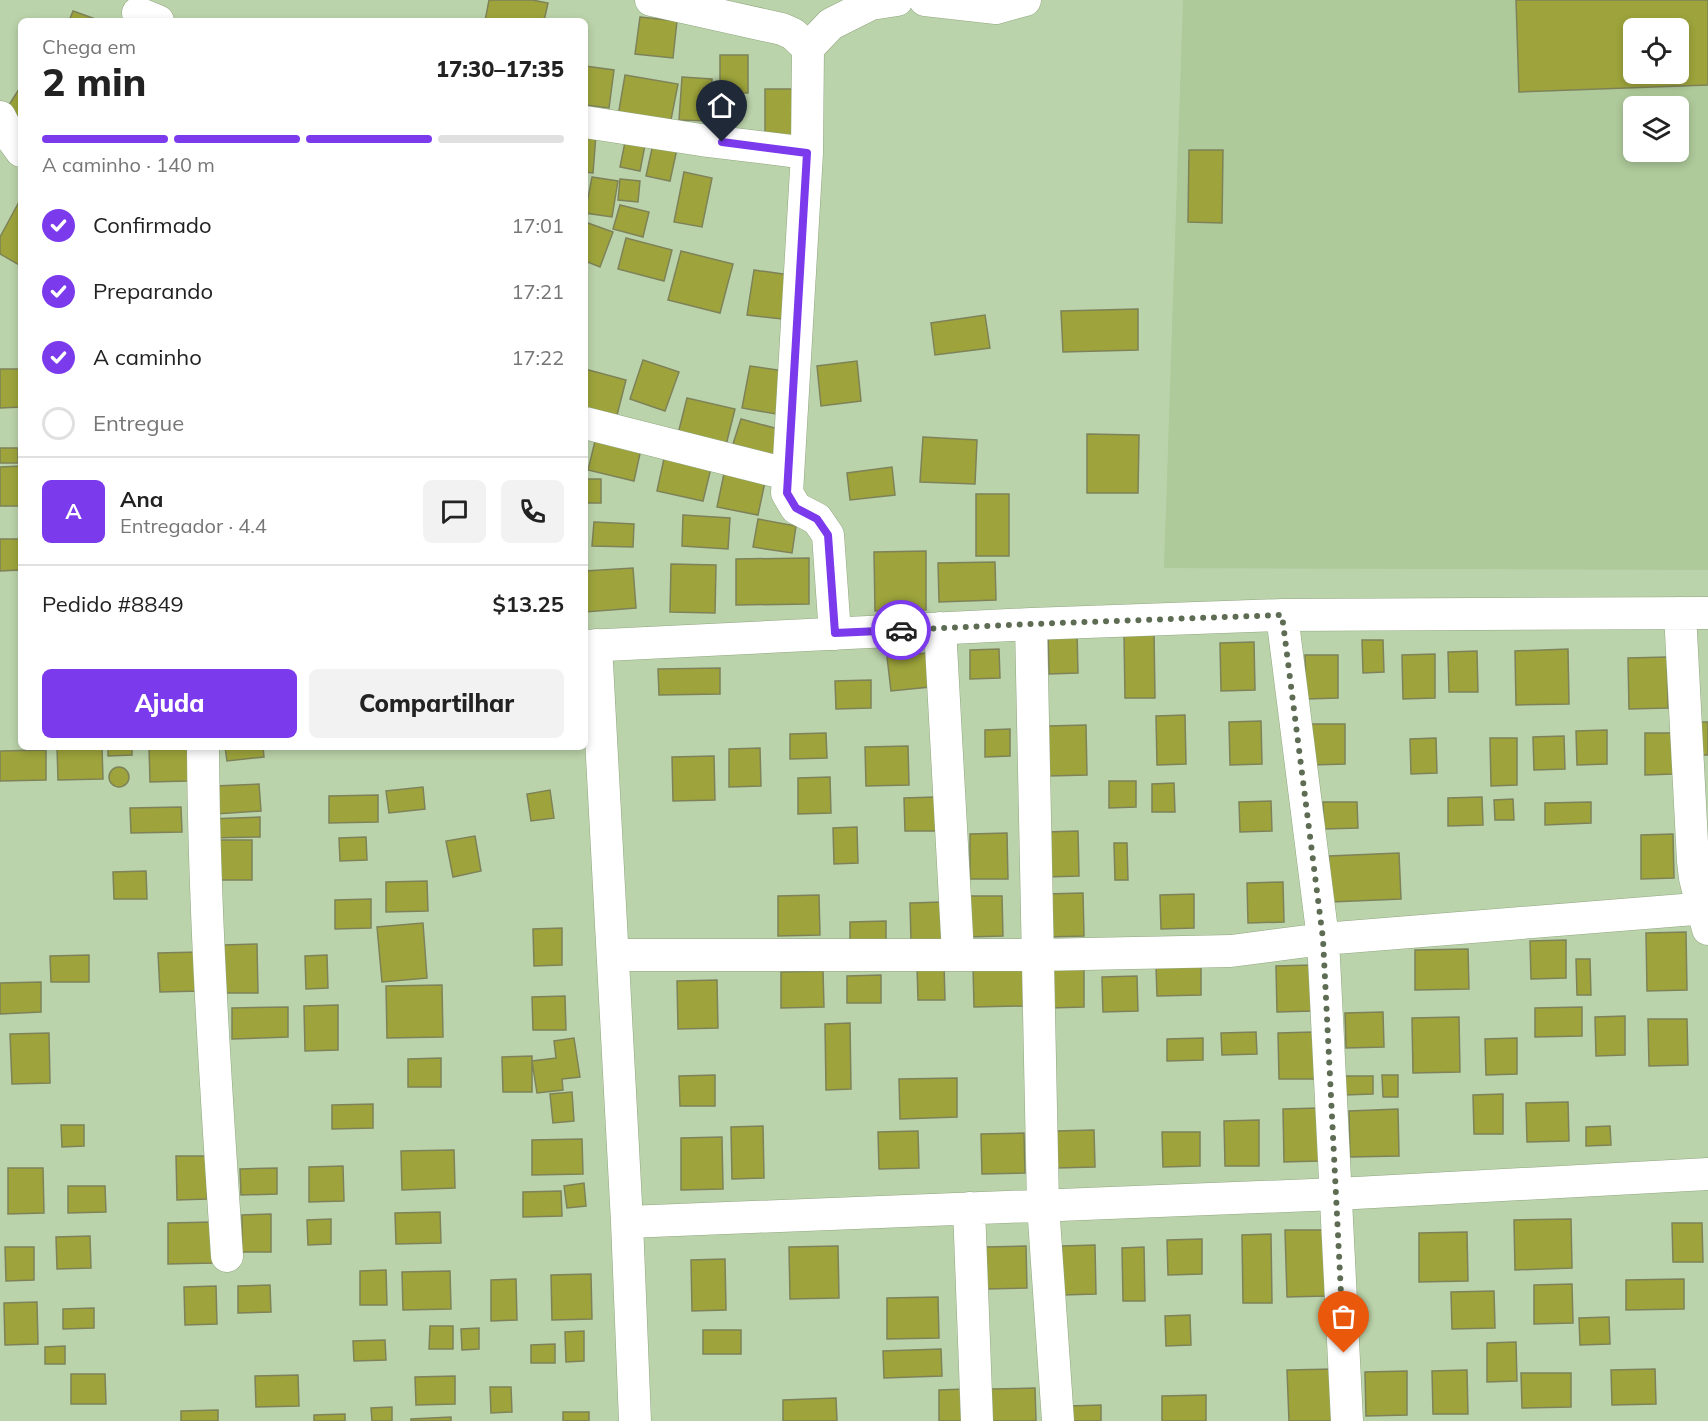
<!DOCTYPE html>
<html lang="pt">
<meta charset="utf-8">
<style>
:root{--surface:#fff;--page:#f2f2f2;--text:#222;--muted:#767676;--line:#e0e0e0;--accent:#7c3aed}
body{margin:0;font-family:Mulish,sans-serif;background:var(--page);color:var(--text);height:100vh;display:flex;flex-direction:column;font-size:22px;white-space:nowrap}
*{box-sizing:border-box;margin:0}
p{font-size:20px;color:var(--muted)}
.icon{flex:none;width:33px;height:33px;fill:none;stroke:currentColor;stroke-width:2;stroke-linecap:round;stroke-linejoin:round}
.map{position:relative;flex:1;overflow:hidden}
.details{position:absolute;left:18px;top:18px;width:570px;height:732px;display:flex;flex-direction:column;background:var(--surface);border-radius:9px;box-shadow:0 3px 9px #0003}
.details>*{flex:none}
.tools{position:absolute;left:1623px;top:18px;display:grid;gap:12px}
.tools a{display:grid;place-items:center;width:66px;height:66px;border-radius:9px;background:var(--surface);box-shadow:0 3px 9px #0003;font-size:30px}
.pin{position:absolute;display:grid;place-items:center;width:51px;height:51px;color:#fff;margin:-62px -26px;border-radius:50% 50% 50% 0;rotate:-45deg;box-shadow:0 0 6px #0007}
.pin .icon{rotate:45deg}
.courier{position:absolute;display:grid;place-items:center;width:60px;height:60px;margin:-30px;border:4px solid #7c3aed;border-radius:50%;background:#fff;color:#222;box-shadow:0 2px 8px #0007}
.summary em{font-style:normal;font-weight:800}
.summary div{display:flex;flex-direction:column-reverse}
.summary{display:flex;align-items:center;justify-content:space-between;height:102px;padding:0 24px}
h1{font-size:39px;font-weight:800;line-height:45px}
.bar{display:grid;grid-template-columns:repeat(4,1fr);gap:9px 6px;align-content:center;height:72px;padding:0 24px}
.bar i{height:8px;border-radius:4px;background:var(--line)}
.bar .selected{background:var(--accent)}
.bar p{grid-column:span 4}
.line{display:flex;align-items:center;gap:15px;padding:0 24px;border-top:2px solid var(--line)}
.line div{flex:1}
.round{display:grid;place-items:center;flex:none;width:63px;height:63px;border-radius:9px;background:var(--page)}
ol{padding:0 24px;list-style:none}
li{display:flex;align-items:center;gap:18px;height:66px}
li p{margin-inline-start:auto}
li .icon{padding:6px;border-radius:50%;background:var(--accent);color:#fff;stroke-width:4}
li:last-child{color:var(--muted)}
li i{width:33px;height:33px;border:3px solid var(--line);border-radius:50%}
.button{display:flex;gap:12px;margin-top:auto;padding:12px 24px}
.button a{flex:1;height:69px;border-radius:9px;background:var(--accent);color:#fff;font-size:24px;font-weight:800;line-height:69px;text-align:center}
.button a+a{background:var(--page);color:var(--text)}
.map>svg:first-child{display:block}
.built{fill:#aec99a;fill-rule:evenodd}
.building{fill:#9ea43b;stroke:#7e8258;stroke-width:1.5;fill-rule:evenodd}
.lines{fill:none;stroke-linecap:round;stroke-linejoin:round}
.minor-casing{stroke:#90a67f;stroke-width:33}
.minor{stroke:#fff;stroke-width:32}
.done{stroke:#5d6c53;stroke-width:6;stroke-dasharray:0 10.8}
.route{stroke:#7c3aed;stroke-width:8}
</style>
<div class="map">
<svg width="1708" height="1421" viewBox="0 0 1708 1421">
<rect width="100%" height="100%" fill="#bbd3aa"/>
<path class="built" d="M1183,0H1708V570L1164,568ZM1634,28H1678V74H1634ZM1634,106H1678V152H1634Z"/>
<path class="building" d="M489,0H532L548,3L544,21H485Z
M1516,0H1708V85L1519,92ZM1634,28H1678V74H1634Z
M73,11L101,21H69Z
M640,17L677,21L673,58L635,54Z
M720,55H748V93H720Z
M585,66L614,70L609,108L585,105Z
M625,75L678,84L670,125L618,116Z
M682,77L712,79L710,121L679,120Z
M21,86V122L5,111Z
M765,89H795V140H765Z
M585,133L596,134L593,173L585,172Z
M626,137L646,140L640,171L620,167Z
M653,144L677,149L670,181L646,176Z
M1189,150H1223L1222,223L1188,222Z
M684,172L712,178L702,227L674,222Z
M592,177L618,181L612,217L585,213Z
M620,179L640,181L638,202L618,200Z
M19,202L21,203V266L0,254V237Z
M620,205L649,212L643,237L613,229Z
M585,222L613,232L600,267L585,261Z
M626,238L672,250L664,281L618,269Z
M681,251L733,264L720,313L668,300Z
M754,270L797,276L791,320L747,315Z
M1138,309V350L1063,352L1061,311Z
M985,315L990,348L935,355L931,323Z
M643,360L679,372L665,411L630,399Z
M857,361L861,401L821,406L817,366Z
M750,366L784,371L776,414L742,408Z
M0,369H21V407L0,408Z
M585,369L626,380L615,423L585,415Z
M687,398L735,409L726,445L678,434Z
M741,419L782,430L774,456L733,444Z
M1087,434L1139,435L1138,493H1087Z
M596,437L641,449L634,481L588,470Z
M923,437L977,440L975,484L920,482Z
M0,448H18V463H0Z
M665,454L712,464L703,501L657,491Z
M21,466V506H0V467Z
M892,467L895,495L850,500L847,473Z
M725,469L766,477L758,515L717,507Z
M585,479H601V503H585Z
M976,494H1009V556H976Z
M683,515L730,518L728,549L682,546Z
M758,519L796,526L792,553L753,547Z
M594,522L634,524L633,547L592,546Z
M0,539H20V570L0,571Z
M926,551V610L875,611L874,552Z
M809,558V604L736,605V559Z
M995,562L996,600L939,602L938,563Z
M671,564L716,565L715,613L670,612Z
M633,568L636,608L585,612V571Z
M1077,631L1078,673L1049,674L1048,632Z
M1154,632L1155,698H1125L1124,633Z
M1362,640H1383L1384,672L1363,673Z
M1254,642L1255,690L1221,691L1220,643Z
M999,649L1000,678L970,679V650Z
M1568,649L1569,704L1516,705L1515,651Z
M1477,651L1478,692H1449L1448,652Z
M936,652L940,686L891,691L887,657Z
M1435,654V698L1403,699L1402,655Z
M1305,655H1338V698L1306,699Z
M1667,657L1668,708L1629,709L1628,658Z
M720,668V694L659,695L658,669Z
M871,680V708L836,709L835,681Z
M1185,715L1186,764L1157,765L1156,716Z
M1261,721L1262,764L1230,765L1229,722Z
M1701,722H1708V755H1701Z
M1310,724H1345V764L1311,765Z
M1086,725L1087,775L1049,776L1048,726Z
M1010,729V756L985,757V730Z
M1607,730V764L1577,765L1576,731Z
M826,733L827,758L790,759V734Z
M1645,733H1673V774L1645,775Z
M1564,736L1565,769L1534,770L1533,737Z
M1436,738L1437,773L1411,774L1410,739Z
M1490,738H1517V785L1491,786Z
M908,746L909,785L866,786L865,747Z
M57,747H102L103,779L58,780Z
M108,747H132V755L108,756Z
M149,747H189V781L150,782Z
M225,747H263L264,757L227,761Z
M760,748L761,786L729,787V749Z
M46,750V780L0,781V751Z
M714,756L715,800L673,801L672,757Z
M109 777a10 10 0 1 1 20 0a10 10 0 1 1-20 0Z
M830,777L831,813L798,814V778Z
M1109,781H1136V807L1109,808Z
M1174,783L1175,812H1152V784Z
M259,784L261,811L216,814L215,786Z
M423,787L425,809L389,813L386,791Z
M550,790L554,818L531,821L527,794Z
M378,795V822L329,823V796Z
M935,797L936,831H905L904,798Z
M1482,797L1483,825L1448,826V798Z
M1513,799L1514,820H1495L1494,800Z
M1271,801L1272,831L1240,832L1239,802Z
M1323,802H1357L1358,828L1324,829Z
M1591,802V823L1545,825V803Z
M181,807L182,832L131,833L130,808Z
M260,817V837L209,838L208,819Z
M857,827L858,863L834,864L833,828Z
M1078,831L1079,876L1046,877L1045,832Z
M1007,833L1008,879H970V834Z
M1673,834L1674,878L1641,879V835Z
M475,836L481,871L453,877L446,841Z
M366,837L367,860L340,861L339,838Z
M216,840H252V880H215Z
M1114,843H1127L1128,880H1115Z
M1399,853L1401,899L1331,902L1329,856Z
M146,871L147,899H114L113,872Z
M427,881L428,911L386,912V882Z
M1283,882L1284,922L1248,923L1247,883Z
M1083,893L1084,936L1046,937L1045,894Z
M1194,894V928L1161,929L1160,895Z
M819,895L820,935L778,936V896Z
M966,896H1002L1003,936L967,937Z
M371,899V928L335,929V900Z
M943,902L944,940L911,941L910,903Z
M886,921V943H850V922Z
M423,923L427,978L382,982L377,927Z
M562,928V965L534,966L533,929Z
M1686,932L1687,990L1647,991L1646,933Z
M1566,940V978L1531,979L1530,941Z
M257,944L258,993H225L224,945Z
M1468,949L1469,989L1415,990V950Z
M200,952L201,991L160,992L158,953Z
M89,955V982H51L50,956Z
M327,955L328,988L306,989L305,956Z
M1576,959H1590L1591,995H1577Z
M1023,964V1006L974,1007L973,965Z
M1084,964V1007L1049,1008L1048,965Z
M944,965L945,1000H918L917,966Z
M1201,965V995L1157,996L1156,966Z
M1312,965L1313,1011L1277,1012L1276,966Z
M823,971L824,1007L781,1008V972Z
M881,975V1003H847V976Z
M1137,976L1138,1011L1103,1012L1102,977Z
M717,980L718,1028L678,1029L677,981Z
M41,982V1012L0,1014V983Z
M442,985L443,1037L387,1038L386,986Z
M565,996L566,1030H533L532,997Z
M338,1005V1050L305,1051L304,1006Z
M288,1007V1037L232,1039V1008Z
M1582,1007V1036L1535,1037V1008Z
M1383,1012L1384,1047L1346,1048L1345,1013Z
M1625,1016V1055L1596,1056L1595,1017Z
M1459,1017L1460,1072L1413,1073L1412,1018Z
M1648,1019H1687L1688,1065L1649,1066Z
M850,1023L851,1089L826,1090L825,1024Z
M1256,1032L1257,1054L1222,1055L1221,1033Z
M1313,1032L1314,1079H1279L1278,1033Z
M49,1033L50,1083L12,1084L10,1034Z
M574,1038L580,1077L562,1079L563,1090L537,1093L532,1061L556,1058L554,1041Z
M1203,1038V1060L1167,1061V1039Z
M1517,1038V1074L1486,1075L1485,1039Z
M532,1056V1092H503L502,1057Z
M441,1058V1087H408V1059Z
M715,1075V1106H680L679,1076Z
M1382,1075H1398V1097H1383Z
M1344,1076H1373V1094L1344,1095Z
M957,1078V1117L900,1119L899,1079Z
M572,1092L574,1121L553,1123L550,1094Z
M1503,1094V1134H1474L1473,1095Z
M1568,1102L1569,1141L1527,1142L1526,1103Z
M373,1104V1128L332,1129V1105Z
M1319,1108V1161L1284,1162L1283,1109Z
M1398,1109L1399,1156L1350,1157L1349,1111Z
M1259,1120V1166H1225L1224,1121Z
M61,1125H84V1146L62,1147Z
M763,1126L764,1178L732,1179L731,1127Z
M1610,1126L1611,1145L1586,1146V1127Z
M1094,1130L1095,1167L1056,1168V1131Z
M918,1131L919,1168L879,1169L878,1132Z
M1162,1132H1200V1166L1163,1167Z
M1024,1133L1025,1173L982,1174L981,1134Z
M722,1137L723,1189L681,1190V1138Z
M582,1139L583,1174L532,1175V1140Z
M454,1150L455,1188L402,1190L401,1151Z
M176,1156H206L207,1199L177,1200Z
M343,1166L344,1201L309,1202V1167Z
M8,1168H43L44,1213L8,1214Z
M277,1168V1194L241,1195L240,1169Z
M584,1183L586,1206L567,1208L564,1186Z
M68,1186H105L106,1212L68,1213Z
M561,1191L562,1216L523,1217V1192Z
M440,1212L441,1243L396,1244L395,1213Z
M271,1214V1252H242V1215Z
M331,1219V1244L308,1245L307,1220Z
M1571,1219L1572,1268L1515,1270L1514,1220Z
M214,1222L215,1263L168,1264V1223Z
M1672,1223H1702L1703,1262H1673Z
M1285,1230H1325L1326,1296L1287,1297Z
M1467,1232L1468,1281L1419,1282V1233Z
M1271,1234L1272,1303H1243L1242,1235Z
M90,1236L91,1268L57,1269L56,1237Z
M1202,1239V1274L1168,1275L1167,1240Z
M1095,1245L1096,1294L1063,1295L1062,1246Z
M838,1246L839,1298L790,1299L789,1247Z
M1026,1246L1027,1288L987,1289L986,1247Z
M5,1247H34V1280L6,1281Z
M1144,1247L1145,1301H1123L1122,1248Z
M725,1259L726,1310L692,1311L691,1260Z
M386,1270L387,1305H360V1271Z
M450,1271L451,1309L403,1310L402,1272Z
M591,1274L592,1319L552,1320L551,1275Z
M516,1279L517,1320L491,1321V1280Z
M1684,1279V1309L1626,1310V1280Z
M1572,1284L1573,1323L1534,1324V1285Z
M270,1285L271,1312L238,1313V1286Z
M216,1286L217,1324L185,1325L184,1287Z
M1494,1291L1495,1328L1452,1329L1451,1292Z
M938,1297L939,1338L887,1339V1298Z
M37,1302L38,1344L5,1345L4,1303Z
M94,1308V1328L63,1329V1309Z
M1190,1315L1191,1345L1166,1346L1165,1316Z
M1609,1317L1610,1344L1580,1345L1579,1318Z
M430,1326H453V1349H429Z
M479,1328V1349L462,1350L461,1329Z
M703,1330H741V1354H703Z
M584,1331V1361L566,1362L565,1332Z
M385,1340L386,1360L354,1361L353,1341Z
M1516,1342L1517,1381L1487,1382V1343Z
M555,1344V1363H531V1345Z
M65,1346V1364H45V1347Z
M941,1349L942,1376L884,1378L883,1351Z
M1334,1369L1336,1421H1289L1287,1370Z
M1655,1369L1656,1404L1612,1405L1611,1370Z
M1467,1370L1468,1414H1433L1432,1371Z
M1407,1371V1415L1366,1416L1365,1372Z
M1521,1373H1571V1407L1522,1408Z
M71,1374H105L106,1404H71Z
M298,1375L299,1406L256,1407L255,1376Z
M455,1376V1404L416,1405L415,1377Z
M490,1387H511L512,1412L491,1413Z
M1035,1388L1036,1421H991V1389Z
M966,1389V1421H939V1390Z
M1206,1395V1421H1162V1396Z
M836,1398L837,1421H783V1400Z
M1101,1405V1421H1070L1069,1406Z
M392,1407V1421H372L371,1408Z
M218,1410V1421H181V1411Z
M563,1412H589V1421H563Z
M345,1414V1421H314V1415Z
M451,1417V1421H411V1419Z"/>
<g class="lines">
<g class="minor-casing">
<path id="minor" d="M651,0L782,29L793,34L808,48
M925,0L996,8L1025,0
M138,13L158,21
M0,117L8,133L21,151
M585,122L701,140L807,153
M585,423L787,474
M1680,613L1693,861L1695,878L1708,929
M1282,615L1323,939L1347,1421
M1031,624L1043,1205L1058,1421
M940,628L958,954
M835,634L828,535L817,519L796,508L787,493L807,153L808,48L831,24L871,4L897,0
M596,645L627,1222L635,1421
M585,646L1031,624L1282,615L1708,613
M203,747C204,917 216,1087 227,1256
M613,955H1037L1231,951L1323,939L1708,908
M969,1208L977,1421
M627,1222L1337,1194L1708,1174"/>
</g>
<use href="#minor" class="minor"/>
</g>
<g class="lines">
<path class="done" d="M901,630L1031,624L1282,615L1323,939L1344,1353"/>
<path class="route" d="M722,142L807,153L787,493L796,508L817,519L828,535L835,633L901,630"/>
</g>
</svg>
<div class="tools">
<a><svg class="icon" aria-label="locate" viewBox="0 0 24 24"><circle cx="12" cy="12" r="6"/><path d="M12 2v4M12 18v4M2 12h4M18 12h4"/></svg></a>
<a><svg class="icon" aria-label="layers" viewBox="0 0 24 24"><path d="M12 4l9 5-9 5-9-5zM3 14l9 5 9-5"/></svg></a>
</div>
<div class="pin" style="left:1344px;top:1353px;background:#ea580c"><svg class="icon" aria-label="bag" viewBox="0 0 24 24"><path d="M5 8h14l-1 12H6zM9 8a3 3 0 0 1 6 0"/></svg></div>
<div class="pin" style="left:722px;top:142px;background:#1f2937"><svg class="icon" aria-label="home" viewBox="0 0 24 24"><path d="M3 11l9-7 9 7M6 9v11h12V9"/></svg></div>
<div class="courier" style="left:901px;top:630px"><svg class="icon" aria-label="car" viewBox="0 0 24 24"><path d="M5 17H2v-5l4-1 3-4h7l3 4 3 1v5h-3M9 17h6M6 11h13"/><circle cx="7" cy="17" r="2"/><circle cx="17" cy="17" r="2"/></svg></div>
<section class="details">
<div class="summary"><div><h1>2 min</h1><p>Chega em</p></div><em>17:30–17:35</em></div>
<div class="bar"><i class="selected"></i><i class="selected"></i><i class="selected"></i><i></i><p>A caminho · 140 m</p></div>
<ol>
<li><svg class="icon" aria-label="check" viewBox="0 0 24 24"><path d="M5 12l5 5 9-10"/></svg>Confirmado<p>17:01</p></li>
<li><svg class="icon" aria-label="check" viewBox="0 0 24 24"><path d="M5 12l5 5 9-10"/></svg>Preparando<p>17:21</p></li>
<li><svg class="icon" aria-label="check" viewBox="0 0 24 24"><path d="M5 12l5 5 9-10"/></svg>A caminho<p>17:22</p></li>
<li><i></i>Entregue</li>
</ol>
<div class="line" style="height:108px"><b class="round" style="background:var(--accent);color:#fff">A</b><div><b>Ana</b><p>Entregador · 4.4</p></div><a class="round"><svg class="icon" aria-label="chat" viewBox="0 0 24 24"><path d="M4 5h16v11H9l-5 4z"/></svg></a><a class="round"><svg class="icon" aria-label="phone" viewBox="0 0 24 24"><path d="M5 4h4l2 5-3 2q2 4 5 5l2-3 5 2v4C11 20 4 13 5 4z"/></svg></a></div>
<div class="line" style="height:78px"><div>Pedido #8849</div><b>$13.25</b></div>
<div class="button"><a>Ajuda</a><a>Compartilhar</a></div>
</section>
</div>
